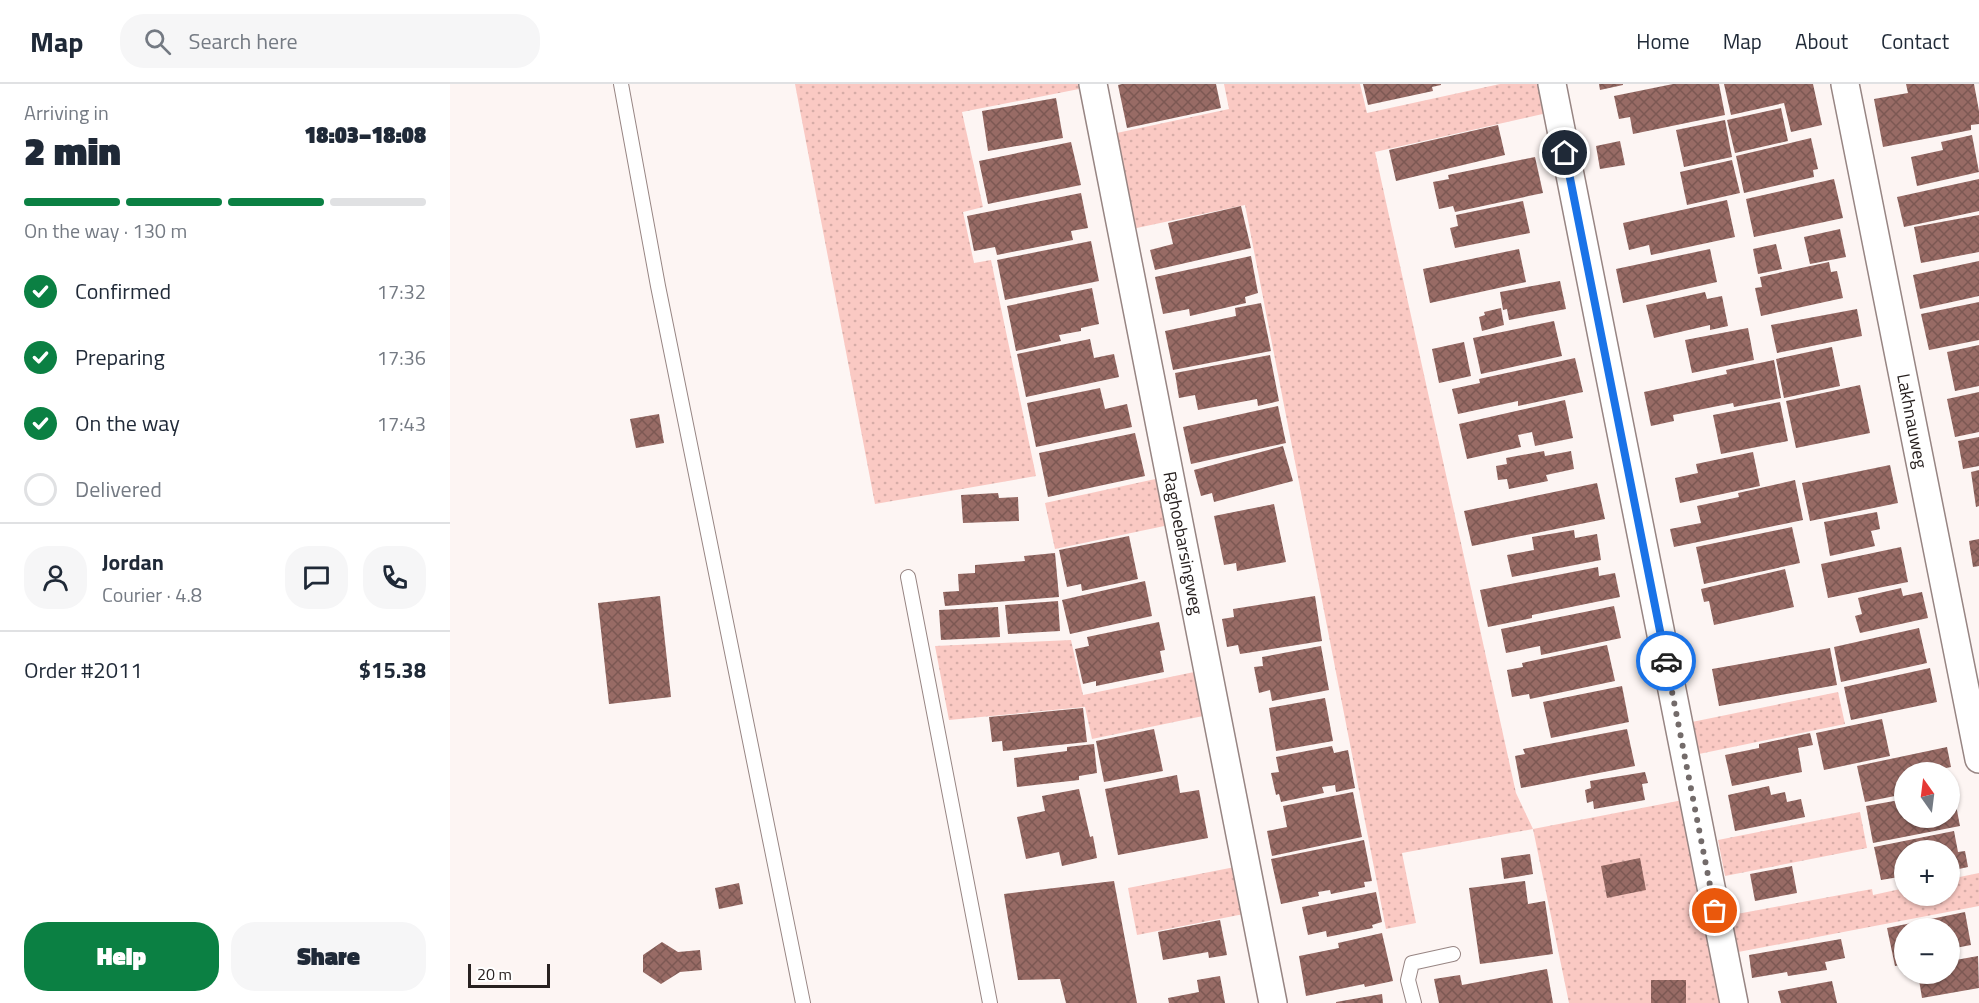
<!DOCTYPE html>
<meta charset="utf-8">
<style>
:root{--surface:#fff;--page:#f6f6f7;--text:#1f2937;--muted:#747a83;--line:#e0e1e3;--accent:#0b8043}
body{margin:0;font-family:"Titillium Web",sans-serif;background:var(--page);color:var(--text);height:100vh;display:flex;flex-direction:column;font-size:22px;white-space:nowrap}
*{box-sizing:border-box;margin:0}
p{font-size:20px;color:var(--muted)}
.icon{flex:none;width:33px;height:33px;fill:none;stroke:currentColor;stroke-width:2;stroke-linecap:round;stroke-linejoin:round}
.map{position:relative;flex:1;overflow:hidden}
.sheet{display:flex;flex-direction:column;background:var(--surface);width:450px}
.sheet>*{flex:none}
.needle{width:39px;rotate:346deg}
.buttons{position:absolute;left:1444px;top:678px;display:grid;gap:12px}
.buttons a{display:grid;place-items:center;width:66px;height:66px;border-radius:50%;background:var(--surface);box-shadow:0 2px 4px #0004;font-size:30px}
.scale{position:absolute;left:18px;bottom:15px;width:82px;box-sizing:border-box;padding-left:6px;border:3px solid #282120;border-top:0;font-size:16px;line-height:21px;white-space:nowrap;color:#282120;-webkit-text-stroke:4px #fff;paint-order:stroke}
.pin{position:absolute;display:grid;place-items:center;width:51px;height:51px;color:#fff;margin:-26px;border:3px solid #fff;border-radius:50%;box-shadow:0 2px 6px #0007}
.courier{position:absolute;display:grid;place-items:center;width:60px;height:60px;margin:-30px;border:4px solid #1a73e8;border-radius:50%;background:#fff;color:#222;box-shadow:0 2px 8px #0007}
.overview em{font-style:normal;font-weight:800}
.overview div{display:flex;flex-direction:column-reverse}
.overview{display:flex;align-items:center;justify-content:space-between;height:102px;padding:0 24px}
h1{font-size:39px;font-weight:800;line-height:45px}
.bar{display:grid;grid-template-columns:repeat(4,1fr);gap:9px 6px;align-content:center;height:72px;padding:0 24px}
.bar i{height:8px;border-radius:4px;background:var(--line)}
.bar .current{background:var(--accent)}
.bar p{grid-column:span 4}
.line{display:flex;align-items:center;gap:15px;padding:0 24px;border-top:2px solid var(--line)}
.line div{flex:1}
.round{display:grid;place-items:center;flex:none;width:63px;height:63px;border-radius:24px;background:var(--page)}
ol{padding:0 24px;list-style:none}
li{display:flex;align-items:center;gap:18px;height:66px}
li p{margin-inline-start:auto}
li .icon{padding:6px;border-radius:50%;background:var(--accent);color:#fff;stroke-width:4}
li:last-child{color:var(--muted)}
li i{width:33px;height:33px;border:3px solid var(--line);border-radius:50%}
.cta{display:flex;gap:12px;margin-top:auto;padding:12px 24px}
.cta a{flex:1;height:69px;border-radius:24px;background:var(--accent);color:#fff;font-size:24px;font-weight:800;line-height:69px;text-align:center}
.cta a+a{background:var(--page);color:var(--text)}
header{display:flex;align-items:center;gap:36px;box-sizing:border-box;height:84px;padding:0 30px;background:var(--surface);border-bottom:2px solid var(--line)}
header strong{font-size:28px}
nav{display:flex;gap:33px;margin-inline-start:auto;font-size:21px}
.search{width:420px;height:54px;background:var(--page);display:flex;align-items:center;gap:15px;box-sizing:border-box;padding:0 21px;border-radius:24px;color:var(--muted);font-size:22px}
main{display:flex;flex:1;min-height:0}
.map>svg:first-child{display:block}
.green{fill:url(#green-dots)}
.building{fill:url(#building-cross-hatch)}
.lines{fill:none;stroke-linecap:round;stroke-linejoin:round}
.service-casing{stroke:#978583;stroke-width:16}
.minor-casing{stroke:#978583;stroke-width:30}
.service{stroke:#fff;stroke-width:14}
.minor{stroke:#fff;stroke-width:27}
.done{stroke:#736b6a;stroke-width:6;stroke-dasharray:0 10.8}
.route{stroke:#1a73e8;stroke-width:8}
.labels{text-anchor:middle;stroke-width:5;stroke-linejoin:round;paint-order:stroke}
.street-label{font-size:18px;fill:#282120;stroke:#fff}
</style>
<header>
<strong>Map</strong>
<div class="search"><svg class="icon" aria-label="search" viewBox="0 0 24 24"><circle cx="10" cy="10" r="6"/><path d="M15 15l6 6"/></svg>Search here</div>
<nav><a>Home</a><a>Map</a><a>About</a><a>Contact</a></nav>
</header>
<main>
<section class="sheet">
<div class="overview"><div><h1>2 min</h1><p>Arriving in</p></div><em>18:03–18:08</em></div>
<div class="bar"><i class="current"></i><i class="current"></i><i class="current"></i><i></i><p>On the way · 130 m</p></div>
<ol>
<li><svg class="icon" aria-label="check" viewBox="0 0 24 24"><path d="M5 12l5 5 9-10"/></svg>Confirmed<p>17:32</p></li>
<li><svg class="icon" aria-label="check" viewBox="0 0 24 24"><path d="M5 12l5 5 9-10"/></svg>Preparing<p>17:36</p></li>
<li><svg class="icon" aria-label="check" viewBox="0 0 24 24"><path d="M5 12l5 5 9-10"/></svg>On the way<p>17:43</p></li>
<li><i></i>Delivered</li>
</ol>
<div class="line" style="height:108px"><a class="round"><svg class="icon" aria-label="person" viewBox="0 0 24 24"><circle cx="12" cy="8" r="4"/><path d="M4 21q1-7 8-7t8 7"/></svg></a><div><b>Jordan</b><p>Courier · 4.8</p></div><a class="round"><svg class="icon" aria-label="chat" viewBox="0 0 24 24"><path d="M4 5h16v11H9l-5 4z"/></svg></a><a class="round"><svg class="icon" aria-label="phone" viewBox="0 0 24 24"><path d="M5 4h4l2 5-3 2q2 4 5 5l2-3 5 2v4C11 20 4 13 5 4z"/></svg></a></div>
<div class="line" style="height:78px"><div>Order #2011</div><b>$15.38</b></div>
<div class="cta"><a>Help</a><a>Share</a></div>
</section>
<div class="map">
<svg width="1529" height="919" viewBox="0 0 1529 919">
<defs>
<pattern id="green-dots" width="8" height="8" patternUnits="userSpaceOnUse" patternTransform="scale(1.5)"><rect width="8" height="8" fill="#fac9c3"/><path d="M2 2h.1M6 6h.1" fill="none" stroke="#d6aca7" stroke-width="1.8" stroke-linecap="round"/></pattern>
<pattern id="building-cross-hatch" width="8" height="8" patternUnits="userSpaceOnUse" patternTransform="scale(1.5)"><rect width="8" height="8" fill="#986b65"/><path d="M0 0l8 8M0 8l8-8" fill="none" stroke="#7c5853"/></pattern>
</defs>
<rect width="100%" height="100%" fill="#fdf5f3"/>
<path class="green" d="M345,0H633L634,4L512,28L533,123L513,128L524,179L541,176L586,392L425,420Z
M774,0H910L917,29L1050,0H1091L1097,29L925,68L1066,709L1083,745L1233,716L1272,919H1119L1083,745L952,769L966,839L936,845L795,121L682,145L662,50L779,25Z
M710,394L719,441L605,465L595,419Z
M621,556L633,611L749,587L758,631L642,655L635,623L499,636L485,562Z
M1388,608L1395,640L1244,671L1237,639Z
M1410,728L1417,764L1275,792L1268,756Z
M790,782L799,829L687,851L678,804Z
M1529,789V822L1283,869L1276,832L1422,805L1423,811L1455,804V812H1500V795Z"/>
<path class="building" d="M672,0H766L771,24L677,44L668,1Z
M913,0H991V1L982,3L983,7L918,21Z
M1149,0H1173V1L1150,6Z
M1223,0H1269L1275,31L1183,50L1180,33L1169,35L1164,12Z
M1274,0H1363L1372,41L1341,48L1334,19L1281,31Z
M1456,0H1524L1529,27V40L1521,41V46L1433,63L1424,15L1458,9Z
M606,14L613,54L538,67L532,27Z
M1331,24L1338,57L1285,69L1277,36Z
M1275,36L1282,73L1234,83L1226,46Z
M1048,41L1055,71L946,97L939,66Z
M1522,51L1529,88L1467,102L1461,73L1493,66L1491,58Z
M1361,54L1368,85L1363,86L1364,93L1294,109L1286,72Z
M1170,57L1175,81L1150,85L1146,62Z
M621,58L631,101L538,120L529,77Z
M1085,73L1093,109L1005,128L1003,122L989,125L983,98L999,95L998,91Z
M1282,76L1290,109L1237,121L1230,88Z
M1384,95L1393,134L1304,153L1296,115Z
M1529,95V127L1454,143L1447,113Z
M631,109L638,144L621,147L623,156L547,171L545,163L524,167L517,132Z
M1277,116L1285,153L1201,171L1199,161L1179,166L1173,139Z
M1073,117L1080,149L1005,164L1000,144L1008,142L1006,131Z
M791,122L801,164L705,186L700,166L723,160L718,139Z
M1529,131V168L1471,179L1464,143Z
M1390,145L1396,173L1360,180L1354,153Z
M641,157L649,197L555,216L547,176Z
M1326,160L1332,185L1308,190L1303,165Z
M1069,165L1076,198L980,219L973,185Z
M1260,165L1267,198L1173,219L1166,185Z
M801,172L808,209L795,213L796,219L740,232L739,225L713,230L705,193Z
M1529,177V212L1470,225L1463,191Z
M1379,178L1381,188L1387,187L1393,214L1311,232L1305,204L1312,203L1310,193Z
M1110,197L1116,225L1059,236L1057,225L1053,226L1050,208Z
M642,204L649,240L631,244V247L609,251L611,257L566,267L557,222Z
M1255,208L1257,215L1272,212L1278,242L1260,246V241L1204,254L1196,221Z
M1529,218V256L1479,266L1471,230Z
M811,219L821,267L723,286L715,247L786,232L785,224Z
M1051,224L1054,241L1032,247L1029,233L1035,231L1034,228Z
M1407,225L1412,252L1327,269L1321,241Z
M1104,237L1112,272L1031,290L1023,254Z
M1298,244L1304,276L1242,289L1235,256Z
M640,255L644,274L664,270L669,293L576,313L567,270Z
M1014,258L1021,292L989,299L982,265Z
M1529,261V302L1505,307L1497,268Z
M1382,263L1390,302L1334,314L1326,275Z
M820,271L829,317L808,322L807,315L748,326L745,311L729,314L725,289Z
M1125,274L1133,308L1068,322V317L1008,330L1002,305L1030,299L1029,295Z
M1324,276L1331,314L1284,323L1283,319L1223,331L1224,337L1201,342L1194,308L1277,290L1276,286Z
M1410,301L1420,349L1346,364L1336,317Z
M650,304L655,325L677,320L682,343L586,363L577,319Z
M1529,308V348L1505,353L1497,315Z
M1115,316L1123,354L1085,362L1082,348L1068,351L1071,363L1017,375L1009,340Z
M1330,318L1338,357L1271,370L1263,331Z
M828,322L836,359L741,380L733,343Z
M209,330L214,359L186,364L180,335Z
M685,349L695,392L598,413L589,369Z
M1529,353V382L1513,385L1508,357Z
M833,362L843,397L764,418L762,409L751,412L744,386Z
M1094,367L1095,372L1121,367L1124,385L1096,391L1098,397L1059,405L1057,395L1048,396L1046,382L1057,380L1056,374Z
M1303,368L1310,402L1230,419L1225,394L1248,389L1246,380Z
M1440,381L1448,419L1360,437L1352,399Z
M1529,386V422L1526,423L1521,388Z
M1345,396L1353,436L1224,463L1220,445L1251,439L1247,422L1289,413L1288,409Z
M1147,399L1155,435L1022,462L1014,427Z
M548,409L549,414L568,413L569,437L513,439L511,411Z
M824,420L836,478L787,487L786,479L774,481L764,432Z
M1427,428L1430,445L1421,447L1425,462L1380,472L1374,438Z
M1342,443L1350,479L1254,500L1246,463Z
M1124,446L1125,454L1147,450L1151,476L1062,493L1057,471L1084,466L1082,453Z
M679,452L688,495L632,507L631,500L617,503L609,466Z
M1529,455V482L1523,483L1519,457Z
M1451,463L1458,498L1378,514L1371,480Z
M605,469L609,513L495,522L493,508L509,507L508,490L525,489V481L575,477L574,472Z
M1148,483L1149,492L1165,489L1170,513L1082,531V534L1038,543L1030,506Z
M1335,485L1344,523L1264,541L1259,517L1254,518L1251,505Z
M695,497L702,532L620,550L612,516Z
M1451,504L1453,512L1472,508L1478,534L1410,549L1405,532L1412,530L1408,514Z
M210,512L221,613L159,620L148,519Z
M865,512L872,557L790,570L788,561L777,563L772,535L784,533L783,525Z
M608,517L610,547L558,550L555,521Z
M1164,522L1171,554L1091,571L1090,562L1056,569L1051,545Z
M548,523L550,553L491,556L489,526Z
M709,538L715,566L710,567L714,588L646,602V597L633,600L625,565L639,562L637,553Z
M1469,544L1477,579L1391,598L1384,563Z
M1157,561L1165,597L1080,615L1079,610L1062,613L1057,586L1073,583L1072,579Z
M871,562L879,606L822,617L820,606L809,609L804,583L813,582L812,573Z
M1380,564L1387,601L1269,622L1262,585Z
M1480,584L1487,618L1401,636L1394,603Z
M1172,602L1179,638L1101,654L1093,618Z
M875,614L883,657L826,667L819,624Z
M633,624L637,658L553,667L552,657L542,658L539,633Z
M1432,635L1440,672L1374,686L1366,649Z
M704,645L713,687L654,698L646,657Z
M1177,645L1185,682L1071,704L1065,672L1075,670L1073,665Z
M1360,649L1363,661L1348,664L1352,688L1282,702L1275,671L1309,664V660Z
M644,660L647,689L629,692V696L567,703L564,674L617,667V663Z
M882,662L884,669L898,666L905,704L886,708L885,701L872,703L874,709L831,718L829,710L826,711L821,689L829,688L826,673Z
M1497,663L1501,683L1487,686L1488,688H1455V710L1415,718L1407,682Z
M1195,688L1198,699L1192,700L1195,716L1144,725L1143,717L1137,719L1135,706L1141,704L1140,697Z
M727,691L730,709L749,706L758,754L668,771L655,705Z
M1319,702L1321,711L1335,708L1337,718L1351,715L1355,733L1285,747L1278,711Z
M629,705L640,753L643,752L647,774L612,782L609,768L576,775L567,733L595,727L592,712Z
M903,708L912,753L822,772L817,747L837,743L833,722Z
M1455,715V734H1500V717L1505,716L1510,742L1423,759L1416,722Z
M1504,747L1508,768L1515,767L1518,783L1500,787V766H1455V792L1431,796L1424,763Z
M914,756L922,797L914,798L915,803L881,810L880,806L868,808L869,812L831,820L821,775Z
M1080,770L1083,790L1054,795L1051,774Z
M1190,774L1196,806L1157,814L1151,782Z
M1342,782L1347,809L1305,817L1300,790Z
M664,797L687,919H616L610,895L568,896L554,810Z
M1075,797L1078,820L1095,817L1103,870L1030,880L1019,804Z
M289,799L293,820L269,825L265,804Z
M926,808L932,838L922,841L923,844L877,853L876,847L858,851L852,823Z
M1515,828L1521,861L1500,865V844H1455V880L1445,882L1437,844Z
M770,836L777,871L759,874L758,868L713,876L708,848Z
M932,849L943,897L915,903L914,900L856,912L849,872L889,864L888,859Z
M1391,855L1395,874L1375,878L1377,886L1338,892L1337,888L1302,894L1299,871Z
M212,858L228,868L250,866L252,886L230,888L211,900L193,888V871Z
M1528,872L1529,904L1472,914L1468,890H1500V877Z
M1097,885L1103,919H989L984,895L1010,891L1012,901Z
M770,892L775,919H719L718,914L749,908L747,896Z
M1201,896H1236V919H1201Z
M1382,897L1387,919H1331L1328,907Z
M932,910L933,919H886V918Z"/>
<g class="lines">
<g class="service-casing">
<path id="service" d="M171,0L208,202L353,919
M458,493L540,919
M964,919L958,896L962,879L1003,870"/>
</g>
<g class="minor-casing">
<path id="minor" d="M643,0L823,919
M1102,0L1284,919
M1395,0L1529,675"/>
</g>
<use href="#service" class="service"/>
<use href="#minor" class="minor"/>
</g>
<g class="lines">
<path class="done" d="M1216,577L1265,827"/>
<path class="route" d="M1115,69L1216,577"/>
</g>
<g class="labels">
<g class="street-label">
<text transform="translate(1462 337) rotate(79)" y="6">Lakhnauweg</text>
<text transform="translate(733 459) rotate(79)" y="6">Raghoebarsingweg</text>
</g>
</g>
</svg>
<div class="buttons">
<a><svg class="needle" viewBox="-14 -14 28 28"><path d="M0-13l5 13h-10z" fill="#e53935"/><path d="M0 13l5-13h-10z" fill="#747a83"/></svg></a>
<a>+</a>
<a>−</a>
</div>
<div class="scale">20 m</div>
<div class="pin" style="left:1265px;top:827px;background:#ea580c"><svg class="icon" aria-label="bag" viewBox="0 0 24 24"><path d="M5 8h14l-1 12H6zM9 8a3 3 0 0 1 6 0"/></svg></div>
<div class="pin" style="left:1115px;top:69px;background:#1f2937"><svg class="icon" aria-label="home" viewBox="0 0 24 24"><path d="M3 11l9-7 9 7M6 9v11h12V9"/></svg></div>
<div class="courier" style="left:1216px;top:577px"><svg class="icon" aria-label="car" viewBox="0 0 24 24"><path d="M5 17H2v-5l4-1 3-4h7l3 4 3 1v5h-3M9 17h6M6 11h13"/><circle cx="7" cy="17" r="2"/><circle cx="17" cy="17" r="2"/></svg></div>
</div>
</main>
